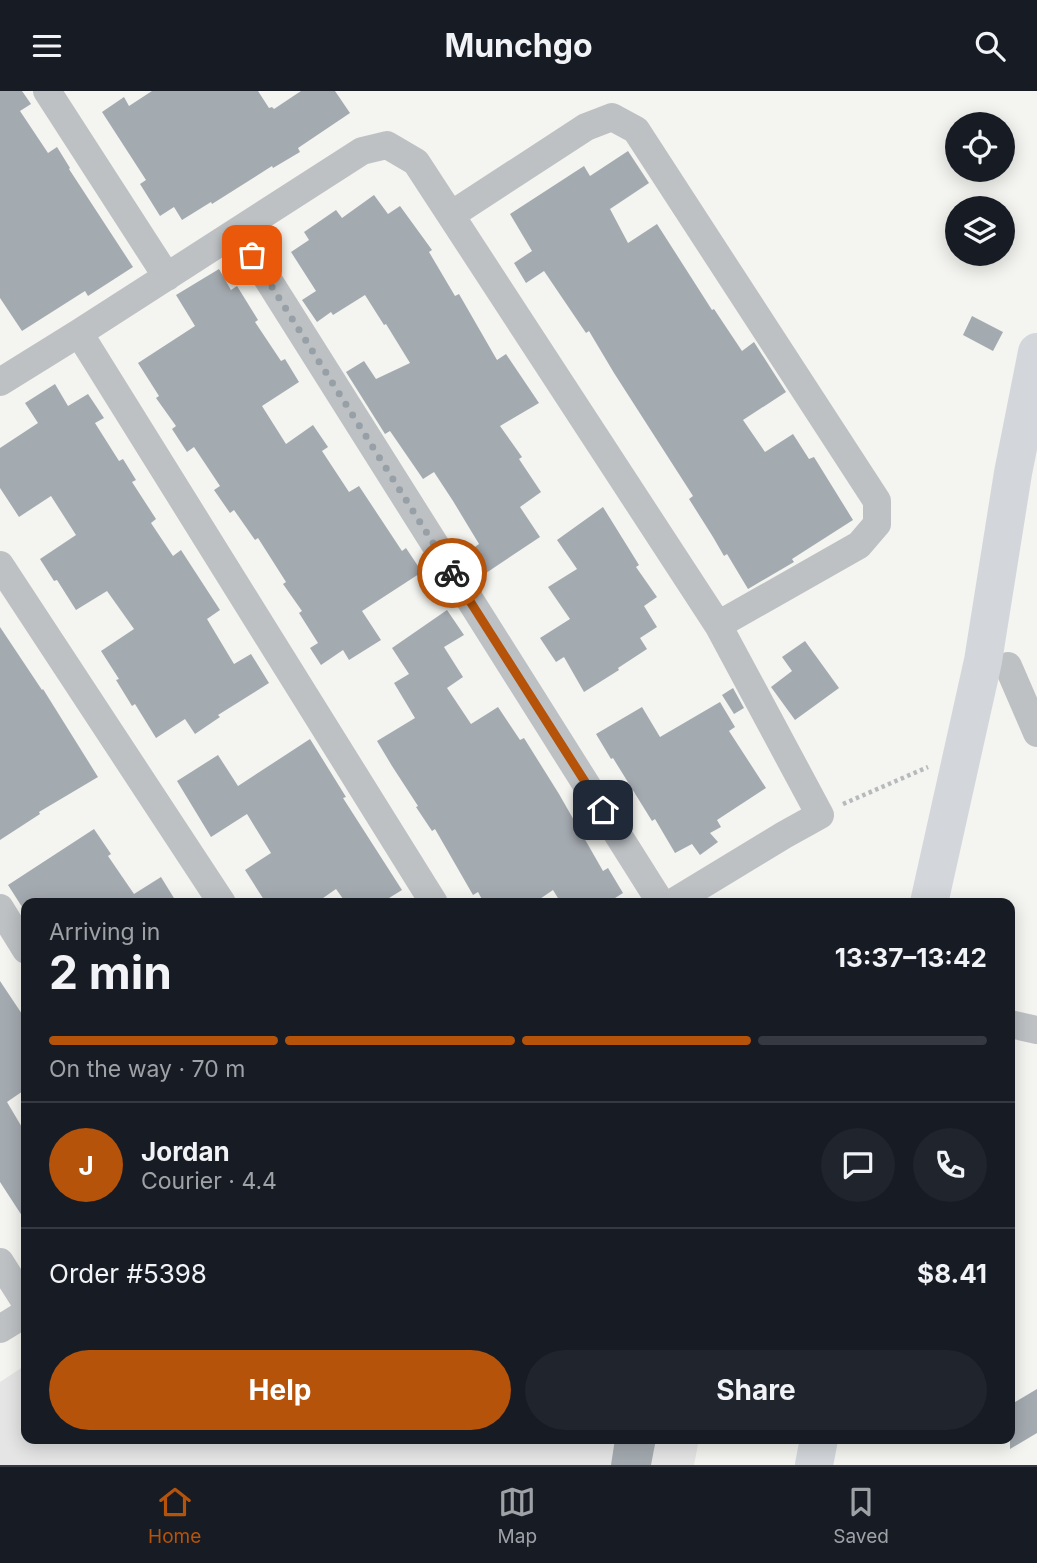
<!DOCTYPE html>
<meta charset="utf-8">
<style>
:root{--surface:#171b24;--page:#20242c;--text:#f1f3f6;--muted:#9ea1a6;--line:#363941;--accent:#b45309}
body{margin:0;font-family:Inter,sans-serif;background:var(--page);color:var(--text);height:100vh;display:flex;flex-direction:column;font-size:26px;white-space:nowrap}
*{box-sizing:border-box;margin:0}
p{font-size:23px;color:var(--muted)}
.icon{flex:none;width:38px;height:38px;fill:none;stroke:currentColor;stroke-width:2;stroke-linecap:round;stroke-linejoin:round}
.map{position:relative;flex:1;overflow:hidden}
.sheet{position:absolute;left:21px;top:807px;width:994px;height:546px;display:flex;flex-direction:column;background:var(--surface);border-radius:14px;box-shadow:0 4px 18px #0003}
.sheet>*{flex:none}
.controls{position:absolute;left:945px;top:21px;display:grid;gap:14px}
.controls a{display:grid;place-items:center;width:70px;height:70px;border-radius:50%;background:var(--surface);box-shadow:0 4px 18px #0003;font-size:35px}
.pin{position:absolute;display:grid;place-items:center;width:60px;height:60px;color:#fff;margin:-30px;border-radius:14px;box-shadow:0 4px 10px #0006}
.courier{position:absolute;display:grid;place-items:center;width:70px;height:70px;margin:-35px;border:5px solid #b45309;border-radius:50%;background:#fff;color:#222;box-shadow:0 2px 9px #0007}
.head em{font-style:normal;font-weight:700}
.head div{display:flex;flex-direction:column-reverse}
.head{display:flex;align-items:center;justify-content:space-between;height:119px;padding:0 28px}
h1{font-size:46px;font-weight:700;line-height:52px}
.bar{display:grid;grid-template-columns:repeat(4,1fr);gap:10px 7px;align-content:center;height:84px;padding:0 28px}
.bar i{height:9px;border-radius:5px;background:var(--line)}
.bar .selected{background:var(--accent)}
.bar p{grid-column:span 4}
.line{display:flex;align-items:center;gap:18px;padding:0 28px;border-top:2px solid var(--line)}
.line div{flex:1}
.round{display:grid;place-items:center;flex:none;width:74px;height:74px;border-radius:37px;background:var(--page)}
.button{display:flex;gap:14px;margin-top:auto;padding:14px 28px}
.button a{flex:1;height:80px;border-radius:42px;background:var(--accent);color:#fff;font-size:28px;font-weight:700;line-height:80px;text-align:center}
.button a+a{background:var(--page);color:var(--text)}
header{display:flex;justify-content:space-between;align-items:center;height:91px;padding:0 28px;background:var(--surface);font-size:32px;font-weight:700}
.menu{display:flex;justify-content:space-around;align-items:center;height:98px;border-top:2px solid var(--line);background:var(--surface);font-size:19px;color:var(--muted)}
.menu a{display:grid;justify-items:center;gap:4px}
.menu .selected{color:var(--accent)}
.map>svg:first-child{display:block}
.built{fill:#e4e5e4}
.building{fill:#a4abb0}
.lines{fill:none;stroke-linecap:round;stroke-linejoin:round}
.path{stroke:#b7babc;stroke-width:4.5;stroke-dasharray:3.5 3.5;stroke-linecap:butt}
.street{stroke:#bdc1c4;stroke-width:28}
.secondary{stroke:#d3d7db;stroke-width:38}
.done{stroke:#97a0a6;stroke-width:7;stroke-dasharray:0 12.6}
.route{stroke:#b45309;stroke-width:9}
</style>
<header><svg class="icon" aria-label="menu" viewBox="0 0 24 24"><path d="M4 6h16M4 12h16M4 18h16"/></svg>Munchgo<svg class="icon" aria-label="search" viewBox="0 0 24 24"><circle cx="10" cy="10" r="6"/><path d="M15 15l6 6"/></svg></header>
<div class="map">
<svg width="1037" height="1374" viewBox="0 0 1037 1374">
<rect width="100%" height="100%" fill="#f4f4f0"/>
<path class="built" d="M26,1274V1348H699L694,1374H0V1291Z"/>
<path class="building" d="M0,0H22L31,13L20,20L48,62L57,56L70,77L69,78L133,176L88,205L85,200L22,240L0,207Z
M152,0H258L269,17L272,16L274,18L301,0H335L350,22L298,57L300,61L273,77L272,75L212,113L211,111L182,129L174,116L160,125L140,93L146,89L102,21L124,6L129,15Z
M628,60L649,92L610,118L628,152L657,133L712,219L714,218L742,260L754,251L786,301L743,329L765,361L793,343L809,368L814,366L853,429L792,468L794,471L748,498L727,463L724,465L713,446L689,408L693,405L614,282L589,240L586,242L544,180L526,192L514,172L532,160L510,123L584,75L590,85Z
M374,104L388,123L400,115L432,159L429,161L455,205L459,203L497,269L506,263L539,312L500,335L522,366L519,368L541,401L520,416L540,446L477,488L462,465L479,453L453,410L434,381L423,388L390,340L385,343L346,281L364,270L376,288L410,272L386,233L384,234L365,204L333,224L331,221L317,231L302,209L316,200L291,161L309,149L304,141L336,119L342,127Z
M219,178L231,199L237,195L258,229L255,231L281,270L285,268L299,291L262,315L286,353L313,334L328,356L322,360L349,401L359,395L402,460L406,457L422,481L362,520L381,549L349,569L343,559L321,574L310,557L318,552L299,522L302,520L283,493L286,491L258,447L255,449L234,419L230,422L214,399L220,395L194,356L187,361L172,338L176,335L156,307L159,305L138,272L195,235L176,204Z
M972,225L1003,241L993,260L963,244Z
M55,293L68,315L88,303L104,327L95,332L119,370L123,368L136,389L132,391L156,428L151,432L173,465L181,459L220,519L207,528L234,573L251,563L269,592L218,624L220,626L195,643L185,628L156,647L135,613L132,615L116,589L119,588L101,560L134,538L107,500L76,519L57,489L54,490L40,468L76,444L51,405L19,426L0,397V357L38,332L25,312Z
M603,416L639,474L636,476L657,506L644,515L657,536L640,547L647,558L618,577L619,579L584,601L564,566L556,571L540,547L570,528L548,496L577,478L557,449Z
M447,519L464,544L444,556L463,586L447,597L471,633L498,616L520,649L524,647L559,703L603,780L608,777L623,802L607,812H561L553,799L534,812H484L478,801L473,804L435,738L432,740L416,716L418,715L392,675L377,650L415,627L394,592L409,583L392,557Z
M0,536L42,599L43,598L98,686L39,721L40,723L0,749Z
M805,550L839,597L795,629L771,596L792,580L782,566Z
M733,597L744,617L734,623L722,604Z
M720,611L735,636L729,640L766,697L717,729L721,736L710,742L718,751L700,764L692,753L675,762L655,728L652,730L613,667L611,668L596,643L642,616L660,646Z
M310,648L346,706L343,707L402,799L381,812H346L336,798L316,812H266L245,779L271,762L247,723L211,746L177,690L218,664L238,695Z
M94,738L111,763L108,765L134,803L161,786L177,812H26V818L24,819L8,794Z
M0,890L26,929V998L7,1011L26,1043V1131L0,1091Z
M1037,1298V1342L1010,1358V1314Z
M615,1348H656L651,1374H611Z"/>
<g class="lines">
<path class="path" d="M843,713L928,676"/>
<path class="street" d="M47,0L167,186
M451,124L586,36L612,26L636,39L877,410V433L859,454L718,534
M238,141L661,812
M79,242L434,812
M0,291L79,242L362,60L387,54L416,71L718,534L820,724L784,744L672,812
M0,474L222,812
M1008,575L1037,642
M0,817L26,859
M1010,933L1037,939
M0,1171L26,1212
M0,1238L26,1222"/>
<path class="secondary" d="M929,812L983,570L1013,382L1037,261
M814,1374L819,1348"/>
</g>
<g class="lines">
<path class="done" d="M252,164L452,482"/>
<path class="route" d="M452,482L603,719"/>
</g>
</svg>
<div class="controls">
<a><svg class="icon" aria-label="locate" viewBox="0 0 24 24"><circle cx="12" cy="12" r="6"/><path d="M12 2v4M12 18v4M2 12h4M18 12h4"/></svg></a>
<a><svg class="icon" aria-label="layers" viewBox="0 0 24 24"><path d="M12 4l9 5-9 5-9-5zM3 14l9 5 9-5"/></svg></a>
</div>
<div class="pin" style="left:252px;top:164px;background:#ea580c"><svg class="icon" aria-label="bag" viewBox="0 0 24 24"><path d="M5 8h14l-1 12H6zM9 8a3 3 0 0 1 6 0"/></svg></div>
<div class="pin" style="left:603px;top:719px;background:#1f2937"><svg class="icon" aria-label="home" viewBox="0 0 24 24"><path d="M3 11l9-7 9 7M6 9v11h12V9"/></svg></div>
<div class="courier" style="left:452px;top:482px"><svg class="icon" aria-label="bike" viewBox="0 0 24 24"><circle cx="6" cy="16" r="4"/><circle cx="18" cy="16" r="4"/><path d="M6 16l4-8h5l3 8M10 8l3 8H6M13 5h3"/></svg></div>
<section class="sheet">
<div class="head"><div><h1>2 min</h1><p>Arriving in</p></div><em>13:37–13:42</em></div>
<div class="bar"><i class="selected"></i><i class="selected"></i><i class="selected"></i><i></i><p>On the way · 70 m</p></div>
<div class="line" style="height:126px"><b class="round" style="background:var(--accent);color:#fff">J</b><div><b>Jordan</b><p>Courier · 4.4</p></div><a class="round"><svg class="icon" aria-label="chat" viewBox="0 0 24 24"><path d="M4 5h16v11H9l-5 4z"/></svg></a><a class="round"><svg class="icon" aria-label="phone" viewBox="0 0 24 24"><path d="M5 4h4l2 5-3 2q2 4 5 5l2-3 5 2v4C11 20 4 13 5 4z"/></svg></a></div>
<div class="line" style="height:91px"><div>Order #5398</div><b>$8.41</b></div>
<div class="button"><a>Help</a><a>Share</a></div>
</section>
</div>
<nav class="menu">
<a class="selected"><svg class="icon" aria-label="home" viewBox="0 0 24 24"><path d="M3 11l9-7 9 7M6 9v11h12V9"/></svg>Home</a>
<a><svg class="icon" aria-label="map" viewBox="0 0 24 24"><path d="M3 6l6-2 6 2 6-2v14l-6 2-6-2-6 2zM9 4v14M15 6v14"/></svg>Map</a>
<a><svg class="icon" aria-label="saved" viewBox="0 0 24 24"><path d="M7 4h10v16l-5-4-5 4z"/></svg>Saved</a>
</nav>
